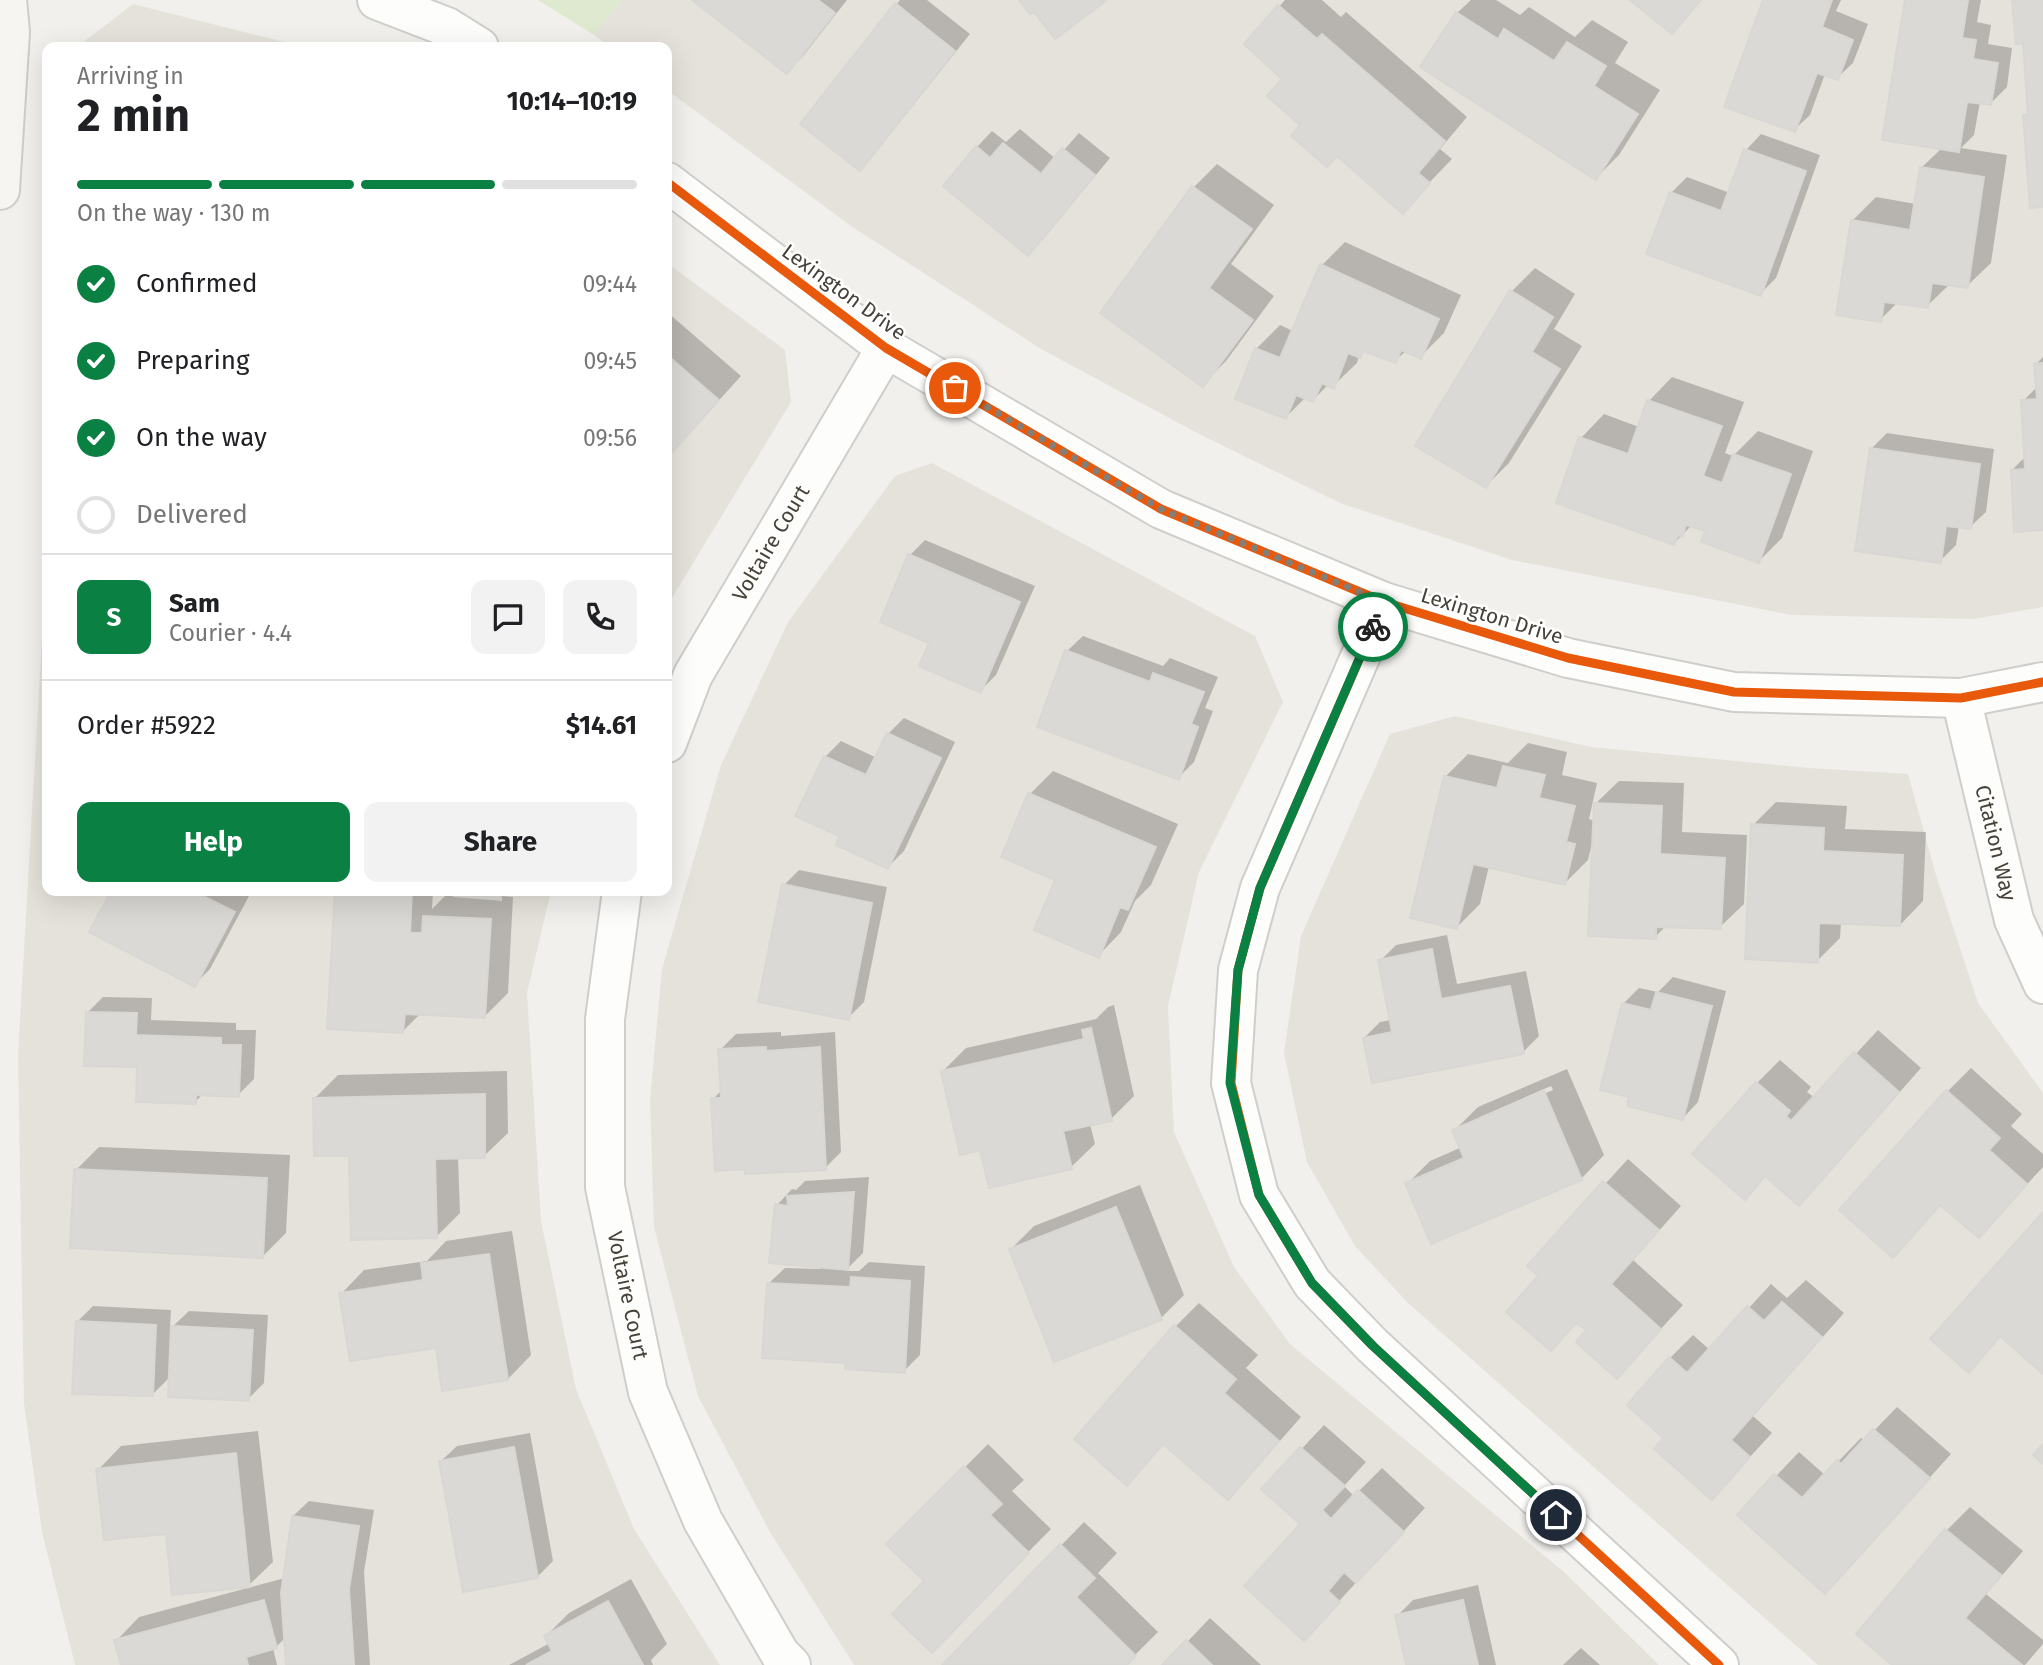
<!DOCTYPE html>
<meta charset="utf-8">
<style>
:root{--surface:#fff;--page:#f2f2f2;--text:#202124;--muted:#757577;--line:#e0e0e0;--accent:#0b8043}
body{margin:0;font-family:"Fira Sans",sans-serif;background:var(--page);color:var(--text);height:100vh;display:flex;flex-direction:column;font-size:26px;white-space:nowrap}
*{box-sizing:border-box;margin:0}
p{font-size:23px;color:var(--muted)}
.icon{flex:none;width:38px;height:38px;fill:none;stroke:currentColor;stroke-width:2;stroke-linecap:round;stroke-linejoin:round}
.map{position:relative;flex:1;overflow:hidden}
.drawer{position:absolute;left:42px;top:42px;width:630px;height:854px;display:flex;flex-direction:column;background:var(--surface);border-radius:14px;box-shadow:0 7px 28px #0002}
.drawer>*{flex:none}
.pin{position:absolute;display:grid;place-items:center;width:60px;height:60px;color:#fff;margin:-30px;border:4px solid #fff;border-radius:50%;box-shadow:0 2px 7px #0007}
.courier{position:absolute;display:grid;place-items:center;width:70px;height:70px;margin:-35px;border:5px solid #0b8043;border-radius:50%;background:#fff;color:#222;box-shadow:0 2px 9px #0007}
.overview em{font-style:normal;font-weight:700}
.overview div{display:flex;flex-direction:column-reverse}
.overview{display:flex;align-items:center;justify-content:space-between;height:119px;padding:0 35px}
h1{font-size:46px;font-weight:700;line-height:52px}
.bar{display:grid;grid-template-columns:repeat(4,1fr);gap:10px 7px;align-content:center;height:84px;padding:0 35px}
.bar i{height:9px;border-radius:5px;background:var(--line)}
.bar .current{background:var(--accent)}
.bar p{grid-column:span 4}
.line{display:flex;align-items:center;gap:18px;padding:0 35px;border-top:2px solid var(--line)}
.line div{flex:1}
.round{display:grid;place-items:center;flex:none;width:74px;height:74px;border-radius:14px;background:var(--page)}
ol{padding:0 35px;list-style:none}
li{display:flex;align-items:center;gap:21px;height:77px}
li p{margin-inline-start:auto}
li .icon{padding:7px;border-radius:50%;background:var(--accent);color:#fff;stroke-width:4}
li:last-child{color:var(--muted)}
li i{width:38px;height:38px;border:4px solid var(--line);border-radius:50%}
.cta{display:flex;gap:14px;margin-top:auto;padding:14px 35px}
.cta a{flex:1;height:80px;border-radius:14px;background:var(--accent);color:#fff;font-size:28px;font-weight:700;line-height:80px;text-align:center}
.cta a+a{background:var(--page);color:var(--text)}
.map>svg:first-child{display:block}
.residential{fill:#e5e2db}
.green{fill:#dee9d0}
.shadow{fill:#0003;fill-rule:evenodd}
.building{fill:#dbd9d5;stroke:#d9d7d3;stroke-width:2}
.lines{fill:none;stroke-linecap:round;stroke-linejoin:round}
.street-casing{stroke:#cfceca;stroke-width:42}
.secondary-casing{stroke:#d0cdc5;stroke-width:42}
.street{stroke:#fdfdfc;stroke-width:38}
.secondary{stroke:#f6f5f1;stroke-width:38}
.cycleway-casing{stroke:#fff;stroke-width:13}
.cycleway{stroke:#e8590c;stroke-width:9}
.done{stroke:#827f78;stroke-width:7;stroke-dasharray:0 12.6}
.route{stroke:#0b8043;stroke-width:9}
.labels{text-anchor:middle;stroke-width:5;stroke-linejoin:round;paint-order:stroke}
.street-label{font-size:21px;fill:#474239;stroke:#fff}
</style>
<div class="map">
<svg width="2043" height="1665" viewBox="0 0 2043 1665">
<rect width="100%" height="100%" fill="#f1f0ed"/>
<path class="residential" d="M622,0H2043V607L1974,619L1792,615L1512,560L1340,503L1199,434L1041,349L851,226L667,90V47H610L594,35Z
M133,4L296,45L301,47H77Z
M667,263L785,350L791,402L667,606Z
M932,463L1255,636L1283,702L1199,872L1168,1006L1174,1132L1234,1267L1290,1344L1564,1572L1659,1665H854L770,1532L698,1396L654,1227L650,1100L662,969L721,765L788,622L895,476Z
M47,551V891H551L527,993L541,1221L576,1389L634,1529L720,1665H75L42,1532L24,1404L18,1055Z
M1455,716L1591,747L1809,768L1908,774L1936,875L1978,1003L2043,1093V1665H1818L1408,1303L1355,1246L1307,1162L1284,1053L1301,936L1390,734Z"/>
<path class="green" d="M538,0H622L594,35Z"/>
<path class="shadow" d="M695,0H847L803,56L787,72Z
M900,0H927L970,34L875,153L860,169L802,124Z
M1285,0H1322L1341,17L1346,12L1467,117L1440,149L1452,159L1402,211L1303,125L1285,78L1246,44Z
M1471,0H1496L1520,15L1529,7L1575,37L1592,20L1628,42L1615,63L1660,90L1619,155L1596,178L1457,13Z
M1765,0H1841L1836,11L1868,24L1853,63L1837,78L1825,74L1810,115L1794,130Z
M1906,0H1981L1977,22L1991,25L1988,44L2012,48L2007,87L1991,103L1980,102L1974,135L1961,148L2007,155L1991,263L1967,286L1950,284L1927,306L1898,302L1880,320L1852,221L1876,197L1916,204L1921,168L1942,148Z
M1020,129L1056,159L1079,133L1110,158L1044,238L1028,253L977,147L992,131L1006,142Z
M1761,134L1820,155L1776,278L1760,294L1671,193L1687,177L1730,193L1746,150Z
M1217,164L1274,205L1231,264L1274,296L1226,361L1203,384L1103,312L1194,187Z
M1345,242L1461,295L1444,333L1421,356L1407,350L1395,361L1366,350L1359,356L1357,363L1333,386L1329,384L1313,400L1306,397L1286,417L1256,349L1280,325L1293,331L1322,265Z
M1535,268L1575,294L1554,329L1582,346L1509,463L1486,486L1511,292Z
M667,312L741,376L667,458Z
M2043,357V528L2012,470L2026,456L2023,401L2038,386L2036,364Z
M1672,377L1744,402L1725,453L1733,456L1758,431L1813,451L1782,538L1759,561L1707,530L1692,525L1674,543L1559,502L1581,438L1604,414L1639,427L1649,401Z
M1887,433L1994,449L1986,512L1970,527L1959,526L1956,545L1940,561L1871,449Z
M925,540L1035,586L996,675L980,691L931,642L910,555Z
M1083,636L1163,666L1170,658L1218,677L1205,708L1213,711L1194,762L1178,778L1067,651Z
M904,718L955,742L904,851L888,867L842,835L825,757L841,741L877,758L888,734Z
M1528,743L1567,752L1562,775L1597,783L1589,819L1595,821V804L1619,781L1684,783L1682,832L1747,835L1744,904L1720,927L1667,925L1655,937L1594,843H1592L1588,860L1565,883L1489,866L1480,904L1457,927L1445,777L1468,754L1508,763Z
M1053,771L1178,824L1151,885L1135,901L1121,932L1098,956L1057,879L1030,794Z
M1776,802L1847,806L1845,829L1926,832L1923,901L1900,925L1841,922L1840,938L1817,961L1753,825Z
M799,870L887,887L864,1002L848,1018L784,885Z
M113,891H239L249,896L210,969L194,985L91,931Z
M336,891H433L432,909L448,893L455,894V891H507L502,896L513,897L508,993L485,1016L421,1013L403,1031L329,1027Z
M1447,935L1457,984L1526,971L1539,1036L1523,1052L1364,1038L1380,1022L1391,1020L1380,961L1396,945Z
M1673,977L1726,991L1698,1102L1683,1118L1631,1096L1623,1004L1639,988L1658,992Z
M103,997L152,998L151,1020L236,1023V1030H256L254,1079L238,1095L203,1094L195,1102L138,1065L87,1013Z
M1114,1005L1134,1096L1111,1119L1090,1124L1095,1144L1071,1167L982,1148L943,1071L966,1048L1096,1019L1108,1007Z
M1878,1030L1921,1068L1822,1180L1799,1203L1767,1175L1745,1198L1695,1154L1757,1083L1780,1060L1811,1087L1807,1092L1815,1098Z
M781,1032V1036L835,1032L841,1152L825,1168L713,1099L722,1090L720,1050L736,1034Z
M1971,1068L2022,1114L2011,1126L2043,1154V1167L1979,1236L1941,1203L1893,1255L1841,1210L1948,1091Z
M1567,1069L1604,1155L1581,1179L1407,1184L1430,1161L1462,1147L1454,1131L1478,1107ZM1551,1086L1553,1090L1480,1120V1117Z
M507,1071L508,1133L484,1156L458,1157L460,1213L436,1237L351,1154L315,1098L338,1075Z
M99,1147L290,1155L286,1233L263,1256L76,1170Z
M1628,1159L1681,1206L1633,1260L1683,1305L1617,1376L1589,1330L1578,1321L1551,1349L1541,1275L1530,1266Z
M869,1177L863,1253L845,1271H859L869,1262L925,1266L920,1355L904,1371L848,1362L769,1283L785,1268L820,1269V1266L777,1205L792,1189L796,1190L805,1181Z
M1140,1185L1184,1295L1161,1318L1011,1249L1034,1226Z
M512,1231L531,1355L508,1379L437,1346L341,1294L364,1270L427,1261L446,1241Z
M1806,1280L1844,1313L1753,1416L1772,1433L1712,1498L1666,1438L1670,1358L1693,1335L1710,1350L1771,1284L1787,1298Z
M1199,1303L1258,1355L1246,1368L1301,1417L1251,1474L1228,1497L1165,1443L1127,1483L1077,1439L1176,1326Z
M93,1306L171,1310L170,1329L189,1311L268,1315L264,1383L248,1399L170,1377L152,1395L77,1322Z
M1897,1407L1951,1454L1848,1568L1739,1515L1799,1452L1825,1475L1861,1438L1864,1441Z
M1324,1425L1366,1462L1344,1486L1354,1496L1382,1468L1425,1508L1304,1639L1303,1524L1264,1489Z
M258,1431L273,1562L249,1585L167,1532L98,1470L121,1446Z
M530,1433L553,1561L537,1577L441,1461L457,1446Z
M988,1444L1024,1480L1012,1491L1051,1529L932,1650L927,1581L889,1544Z
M309,1501L374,1510L364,1572L370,1665H288L286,1637L276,1647L273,1648L277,1665H123L116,1641L139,1617L285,1578L293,1516Z
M1970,1507L2023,1551L1986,1594L2043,1640V1644L2025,1665H1914L1910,1662L1907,1665H1895L1858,1633L1947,1530Z
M1084,1522L1117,1553L1098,1573L1158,1632L1125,1665H944Z
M631,1579L667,1644L651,1660L653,1665H509L550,1643L546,1636L569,1613Z
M1478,1585L1496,1665H1408L1397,1616L1413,1600Z
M1210,1618L1261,1665H1165Z
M1581,1648L1600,1665H1563Z"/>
<path class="building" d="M692,0H818L835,13L787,74Z
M1019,0H1107L1055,39L1034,12L1030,14Z
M1630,0H1701L1672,34Z
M1763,0H1832L1822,27L1853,40L1838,80L1817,73L1795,132L1724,107Z
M1905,0H1968L1962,38L1976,40L1973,59L1998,63L1991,105L1967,102L1959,152L1882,140Z
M2012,0H2043V207L2030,208L2023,115H2028L2023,43L2016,44Z
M895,3L955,51L860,171L800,124Z
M1278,5L1317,39L1322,34L1445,141L1418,173L1430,183L1403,214L1337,156L1327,167L1291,136L1300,125L1267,96L1282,79L1244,44Z
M1456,12L1498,39L1504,29L1554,61L1567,42L1606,66L1594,86L1638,114L1596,180L1420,67Z
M1003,143L1041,174L1062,148L1095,175L1028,256L943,186L976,146L990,158Z
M1744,149L1806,171L1761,296L1646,254L1670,192L1721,211Z
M1920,167L1984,177L1968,288L1932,283L1928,308L1884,302L1881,322L1836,315L1851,220L1910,230Z
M1192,186L1252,229L1209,288L1253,320L1203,387L1100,313Z
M1320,264L1439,319L1421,359L1401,350L1396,363L1363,351L1360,358L1348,353L1334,389L1322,383L1313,402L1296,395L1286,419L1235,399L1255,348L1280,358Z
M1510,290L1553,317L1532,352L1560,369L1486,488L1415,446Z
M667,355L719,400L667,458Z
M2043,363V530L2014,532L2011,470L2025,469L2021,400L2037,399L2034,364Z
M1647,400L1722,426L1703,476L1722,483L1733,454L1791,474L1759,563L1701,542L1705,531L1686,525L1682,537L1678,535L1674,545L1556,503L1579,437L1628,454Z
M1870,448L1980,464L1971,529L1946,526L1941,563L1855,551Z
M908,554L1020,602L981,693L919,666L929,643L880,622Z
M1065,650L1150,682L1153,673L1204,692L1191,724L1198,727L1179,780L1037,727Z
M887,733L941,758L888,869L836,845L839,836L795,816L824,756L866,775Z
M1503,766L1545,775L1539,798L1575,806L1566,842L1575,844L1565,885L1473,864L1457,929L1410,918L1444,776L1497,788Z
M1028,793L1156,847L1128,910L1120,907L1099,958L1034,930L1055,880L1001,857Z
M1594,803L1662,806L1660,854L1725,858L1721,929L1656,927V939L1588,936Z
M1751,824L1824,828L1823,851L1903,855L1900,926L1819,923L1818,963L1745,959Z
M782,884L872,903L849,1020L758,1002Z
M111,891H193L235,912L195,987L89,932Z
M335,891H412L410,933H422L423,916L491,919L485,1018L405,1014L403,1033L327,1029Z
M454,891H501V900L454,896Z
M1432,949L1441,999L1510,986L1524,1054L1372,1083L1363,1038L1392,1032L1378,960Z
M1656,992L1712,1006L1683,1120L1627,1106L1629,1097L1600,1090L1622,1003L1651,1010Z
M86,1012L137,1013L136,1035L221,1038V1045H241L239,1097L196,1095V1104L136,1102L137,1067L84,1066Z
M1091,1028L1112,1121L1063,1131L1072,1169L989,1188L980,1150L960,1155L941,1071L1084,1039L1082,1030Z
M766,1047V1051L820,1047L826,1170L745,1174V1169L715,1171L711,1098H721L718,1049Z
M1854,1052L1899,1092L1799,1206L1765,1176L1745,1200L1692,1154L1756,1082L1790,1111L1786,1116L1791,1121Z
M1946,1090L2000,1138L1989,1150L2027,1184L1979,1238L1940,1205L1893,1258L1839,1210Z
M1544,1091L1582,1180L1431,1244L1405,1183L1464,1158L1452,1130Z
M485,1094V1158L435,1159L437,1238L351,1240L349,1156H314L313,1098Z
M74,1169L267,1178L263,1258L70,1248Z
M1603,1181L1659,1230L1611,1284L1661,1329L1617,1379L1576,1342L1586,1330L1576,1323L1551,1351L1506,1312L1538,1276L1527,1266Z
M854,1192L848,1270L769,1263L775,1204L788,1206L787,1196Z
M1116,1207L1162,1320L1054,1362L1009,1249Z
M2043,1212V1374L2000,1336L1969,1373L1930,1339Z
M489,1254L508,1380L442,1391L436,1348L350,1361L339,1293L423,1280L421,1263Z
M851,1277L910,1281L905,1373L845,1369L846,1363L762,1358L767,1283L850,1287Z
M1782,1302L1822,1337L1731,1440L1750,1457L1712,1500L1654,1449L1663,1438L1627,1405L1669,1357L1687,1373L1747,1306L1764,1321Z
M76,1321L156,1325L153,1396L72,1394Z
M1174,1325L1236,1379L1224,1393L1279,1441L1228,1500L1163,1444L1127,1486L1074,1439Z
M171,1326L253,1330L249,1401L168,1397Z
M1873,1429L1930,1478L1825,1594L1737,1515L1774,1474L1802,1498L1837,1460L1841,1464Z
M2043,1444V1464L2033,1455Z
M514,1447L538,1578L463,1592L439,1461Z
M1300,1447L1345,1486L1322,1510L1331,1519L1358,1490L1404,1532L1356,1583L1344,1572L1328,1591L1340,1602L1304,1641L1244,1586L1300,1524L1261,1489Z
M236,1453L250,1587L172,1595L166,1534L104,1540L96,1469Z
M964,1466L1002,1504L990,1515L1029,1553L932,1653L892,1614L924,1581L886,1544Z
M292,1516L359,1526L349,1589L354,1665H286L281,1593Z
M1945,1529L2001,1575L1965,1618L2022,1665H1911L1910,1663L1908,1665H1892L1856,1634Z
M1060,1544L1095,1578L1076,1597L1136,1656L1127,1665H942Z
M264,1600L277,1648L246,1657L248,1665H121L114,1640Z
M1463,1600L1478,1665H1406L1395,1615Z
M608,1601L643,1665H526L552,1651L544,1636Z
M1186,1640L1212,1665H1162Z"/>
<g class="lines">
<g class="street-casing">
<g id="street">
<path d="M377,0L447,27L479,47"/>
<path d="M667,182L886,348L1161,509L1384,602L1568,658L1734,692L1961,698L2043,682"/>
<path d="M1384,602L1260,888L1238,970L1231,1083L1259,1195L1312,1283L1373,1346L1719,1665"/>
<path id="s1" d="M1961,698L2014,920L2043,984"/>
<path id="s2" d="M667,743L693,675L886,348"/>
<path id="s3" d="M622,891L605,1019V1187L648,1392L703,1521L780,1654L791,1665"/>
</g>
</g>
<g class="secondary-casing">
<path id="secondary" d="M0,190L10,32L7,0"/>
</g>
<use href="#street" class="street"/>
<use href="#secondary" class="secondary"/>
<g class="cycleway-casing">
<path id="cycleway" d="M667,182L886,348L1161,509L1384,602L1568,658L1734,692L1961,698L2043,682
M1384,602L1260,888L1238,970L1231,1083L1259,1195L1312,1283L1373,1346L1719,1665"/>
</g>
<use href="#cycleway" class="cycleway"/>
</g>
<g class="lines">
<path class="done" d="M955,388L1161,509L1384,602L1373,627"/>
<path class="route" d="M1373,627L1260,888L1238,970L1230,1083L1259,1195L1312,1283L1373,1346L1556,1515"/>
</g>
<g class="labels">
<g class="street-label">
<text transform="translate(844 292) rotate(36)" y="7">Lexington Drive</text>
<text dy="7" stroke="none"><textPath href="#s2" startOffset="226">Voltaire Court</textPath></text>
<text transform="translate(1492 616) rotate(17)" y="7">Lexington Drive</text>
<text dy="7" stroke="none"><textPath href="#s1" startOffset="149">Citation Way</textPath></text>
<text dy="7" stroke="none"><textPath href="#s3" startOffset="408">Voltaire Court</textPath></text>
</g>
</g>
</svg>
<div class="pin" style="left:955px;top:388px;background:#ea580c"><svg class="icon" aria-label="bag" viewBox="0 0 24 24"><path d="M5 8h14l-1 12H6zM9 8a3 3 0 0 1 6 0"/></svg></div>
<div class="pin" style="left:1556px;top:1515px;background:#1f2937"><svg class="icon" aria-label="home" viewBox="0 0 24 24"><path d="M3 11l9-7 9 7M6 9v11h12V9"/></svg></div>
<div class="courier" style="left:1373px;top:627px"><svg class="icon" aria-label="bike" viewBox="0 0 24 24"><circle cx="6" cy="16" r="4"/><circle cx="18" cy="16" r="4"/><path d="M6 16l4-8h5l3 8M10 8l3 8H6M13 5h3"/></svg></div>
<section class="drawer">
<div class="overview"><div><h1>2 min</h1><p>Arriving in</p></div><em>10:14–10:19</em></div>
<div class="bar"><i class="current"></i><i class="current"></i><i class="current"></i><i></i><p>On the way · 130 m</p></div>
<ol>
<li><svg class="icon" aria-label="check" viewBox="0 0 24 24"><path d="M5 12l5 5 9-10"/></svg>Confirmed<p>09:44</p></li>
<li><svg class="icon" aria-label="check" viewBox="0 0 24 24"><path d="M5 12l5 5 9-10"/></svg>Preparing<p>09:45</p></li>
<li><svg class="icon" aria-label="check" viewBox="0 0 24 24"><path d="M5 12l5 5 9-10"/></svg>On the way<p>09:56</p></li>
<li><i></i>Delivered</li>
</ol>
<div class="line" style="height:126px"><b class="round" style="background:var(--accent);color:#fff">S</b><div><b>Sam</b><p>Courier · 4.4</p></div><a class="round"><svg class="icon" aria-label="chat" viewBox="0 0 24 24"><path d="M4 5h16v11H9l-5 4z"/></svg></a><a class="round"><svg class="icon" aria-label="phone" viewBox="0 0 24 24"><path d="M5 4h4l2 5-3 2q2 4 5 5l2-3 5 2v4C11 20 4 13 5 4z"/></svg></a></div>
<div class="line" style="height:91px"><div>Order #5922</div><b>$14.61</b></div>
<div class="cta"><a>Help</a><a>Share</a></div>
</section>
</div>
